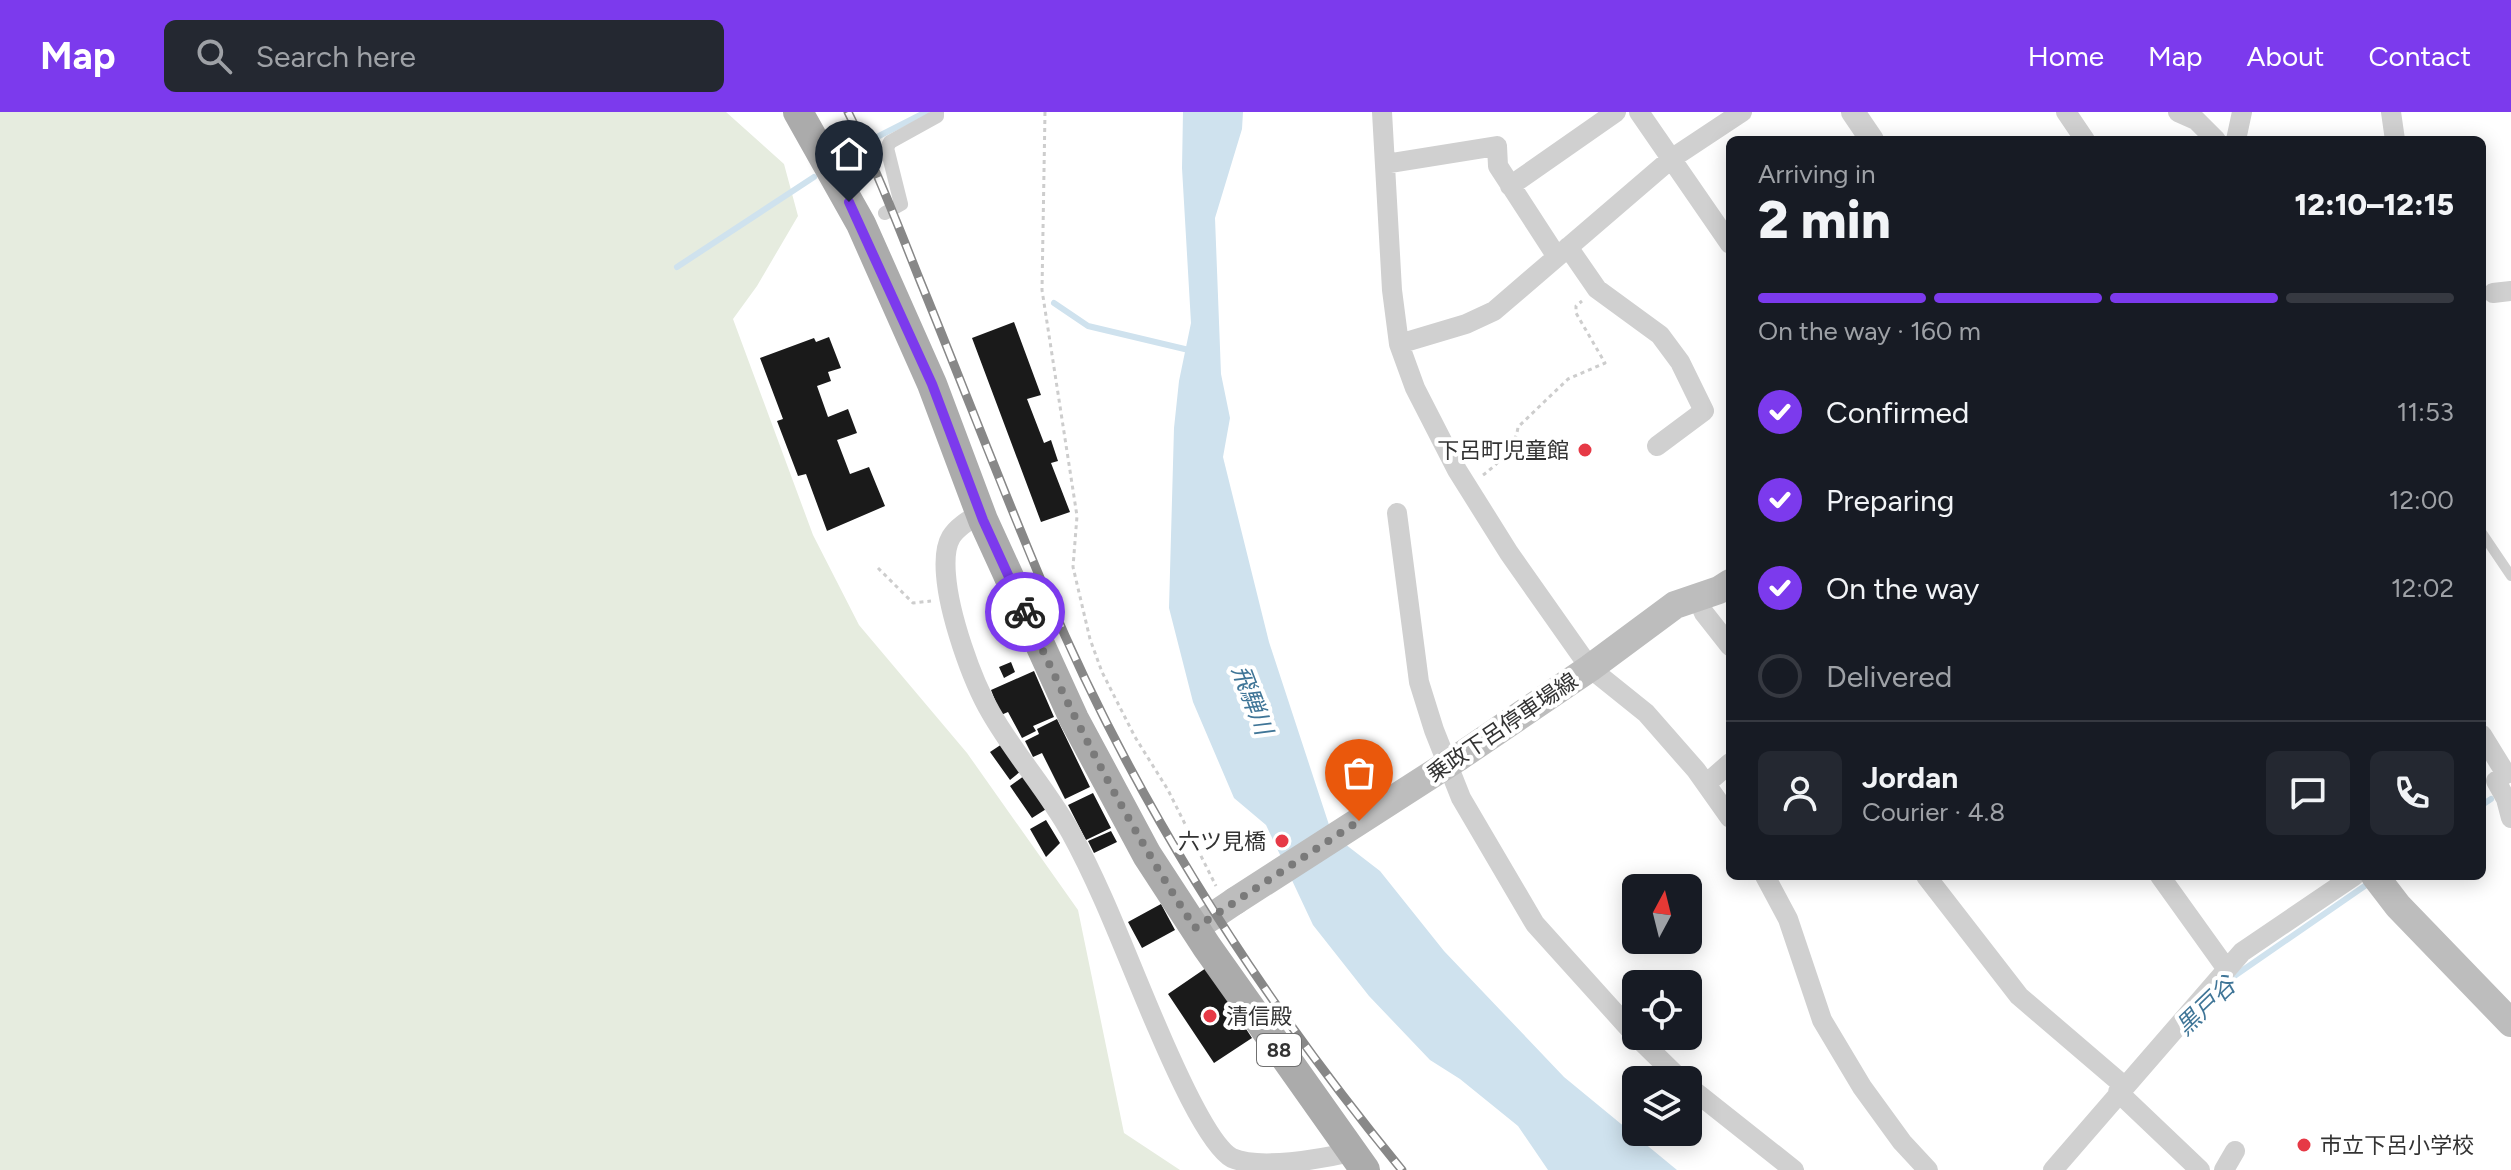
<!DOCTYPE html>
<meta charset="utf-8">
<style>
:root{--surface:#171b24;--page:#242831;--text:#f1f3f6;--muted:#9ea1a6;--line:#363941;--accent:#7c3aed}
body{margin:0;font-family:Figtree,"Noto Sans JP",sans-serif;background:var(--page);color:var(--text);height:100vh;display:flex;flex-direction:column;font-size:30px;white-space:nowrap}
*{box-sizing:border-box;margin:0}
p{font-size:26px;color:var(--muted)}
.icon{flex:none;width:44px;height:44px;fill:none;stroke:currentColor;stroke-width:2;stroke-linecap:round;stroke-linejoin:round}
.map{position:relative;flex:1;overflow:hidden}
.panel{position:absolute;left:1726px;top:24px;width:760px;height:744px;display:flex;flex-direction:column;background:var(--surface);border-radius:12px;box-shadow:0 4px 20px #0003}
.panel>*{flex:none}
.needle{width:52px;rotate:7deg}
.fabs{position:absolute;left:1622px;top:762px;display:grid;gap:16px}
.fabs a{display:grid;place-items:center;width:80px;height:80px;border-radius:12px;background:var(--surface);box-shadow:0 4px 20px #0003;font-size:40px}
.pin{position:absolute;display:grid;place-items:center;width:68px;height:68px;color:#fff;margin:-82px -34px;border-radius:50% 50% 50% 0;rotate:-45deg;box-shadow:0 0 8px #0007}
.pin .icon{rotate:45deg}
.courier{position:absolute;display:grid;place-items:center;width:80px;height:80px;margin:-40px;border:6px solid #7c3aed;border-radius:50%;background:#fff;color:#222;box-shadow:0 2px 10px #0007}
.summary em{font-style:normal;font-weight:800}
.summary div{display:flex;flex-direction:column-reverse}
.summary{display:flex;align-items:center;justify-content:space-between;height:136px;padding:0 32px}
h1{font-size:52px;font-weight:800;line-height:60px}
.bar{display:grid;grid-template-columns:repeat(4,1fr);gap:12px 8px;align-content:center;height:96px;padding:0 32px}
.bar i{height:10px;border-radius:6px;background:var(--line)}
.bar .selected{background:var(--accent)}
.bar p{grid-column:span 4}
.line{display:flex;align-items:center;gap:20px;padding:0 32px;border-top:2px solid var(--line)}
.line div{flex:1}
.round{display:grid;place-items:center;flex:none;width:84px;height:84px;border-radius:12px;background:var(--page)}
ol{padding:0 32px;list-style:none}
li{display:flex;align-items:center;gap:24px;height:88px}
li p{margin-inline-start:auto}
li .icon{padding:8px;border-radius:50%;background:var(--accent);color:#fff;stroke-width:4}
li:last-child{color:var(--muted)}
li i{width:44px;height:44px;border:4px solid var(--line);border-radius:50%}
header{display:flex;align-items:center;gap:48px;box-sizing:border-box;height:112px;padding:0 40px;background:var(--accent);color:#fff}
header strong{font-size:38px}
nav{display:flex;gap:44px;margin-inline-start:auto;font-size:28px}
.search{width:560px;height:72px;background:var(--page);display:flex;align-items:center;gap:20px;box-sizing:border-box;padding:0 28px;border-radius:12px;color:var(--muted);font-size:30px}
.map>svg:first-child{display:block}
.green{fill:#e6ecdf}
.water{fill:#cfe2ee}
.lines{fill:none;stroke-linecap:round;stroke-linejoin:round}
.stream{stroke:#cfe2ee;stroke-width:6}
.building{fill:#1a1a1a}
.path{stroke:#cdcdcd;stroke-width:3;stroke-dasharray:4 4;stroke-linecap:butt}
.service{stroke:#d0d0d0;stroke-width:10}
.pedestrian{stroke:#d0d0d0;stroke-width:14}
.minor{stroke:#d0d0d0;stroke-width:20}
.tertiary{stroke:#d0d0d0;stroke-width:24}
.secondary{stroke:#bdbdbd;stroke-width:28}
.primary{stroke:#ababab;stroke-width:30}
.rail-casing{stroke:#888;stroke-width:9}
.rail{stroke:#fff;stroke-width:6;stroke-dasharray:18;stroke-linecap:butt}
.secondary-bridge{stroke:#bdbdbd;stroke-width:28}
.done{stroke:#7a7a7a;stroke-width:8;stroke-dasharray:0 14.4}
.route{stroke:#7c3aed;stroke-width:10}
.poi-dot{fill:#e63946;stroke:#fff;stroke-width:3}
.labels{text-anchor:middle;stroke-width:8;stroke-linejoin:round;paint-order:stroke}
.shield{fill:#fff;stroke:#707070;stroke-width:2}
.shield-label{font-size:20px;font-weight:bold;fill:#333}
.poi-label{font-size:22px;fill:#333;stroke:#fff;text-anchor:end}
.street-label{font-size:22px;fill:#333;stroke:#fff}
.water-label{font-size:24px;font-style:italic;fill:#3f7597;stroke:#fff}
</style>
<header>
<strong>Map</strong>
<div class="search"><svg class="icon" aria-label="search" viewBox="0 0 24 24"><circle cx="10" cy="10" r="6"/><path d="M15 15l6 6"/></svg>Search here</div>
<nav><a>Home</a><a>Map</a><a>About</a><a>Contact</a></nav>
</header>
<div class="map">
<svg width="2511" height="1058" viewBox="0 0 2511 1058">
<rect width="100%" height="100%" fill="#fff"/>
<path class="green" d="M0,0H726L784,52L798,104L757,174L733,207L813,423L859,513L967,641L1078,798L1124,1021L1180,1058H0Z"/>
<path class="water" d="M1183,0H1243L1242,17L1215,106L1221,262L1230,306L1223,345L1269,530L1332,722L1380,759L1444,839L1564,965L1677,1058H1548L1518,1014L1460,967L1430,948L1369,884L1313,813L1266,713L1234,686L1193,590L1169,496L1174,316L1179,269L1191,211L1182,56Z"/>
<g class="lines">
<path class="stream" d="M875,26L926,0
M841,49L854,40
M677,155L814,65
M1054,191L1088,214L1193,239
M2482,693L2491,687
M2230,867L2369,771"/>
</g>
<path class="building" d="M1014,210L1041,283L1027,287L1044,331L1051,328L1058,349L1051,351L1070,400L1041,410L972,226Z
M829,225L841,256L828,260L831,269L817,274L828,305L848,297L857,321L837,328L850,362L869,355L885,394L827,419L806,362L798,364L777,309L783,307L760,246L814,226L816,230Z
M1011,550L1015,560L1004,566L999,555Z
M1034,559L1054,605L1033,614L1036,619L1022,626L1008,600L1001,603L991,578Z
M1057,607L1090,675L1065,687L1042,641L1033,645L1025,629L1039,622L1037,617Z
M1002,632L1021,659L1010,668L990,640Z
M1028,661L1051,694L1032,706L1010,674Z
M1093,681L1111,716L1086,728L1068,693Z
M1046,708L1060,731L1046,745L1030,717Z
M1111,719L1117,730L1094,741L1088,729Z
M1161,792L1175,818L1142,836L1128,810Z
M1206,856L1252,926L1214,951L1168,882Z"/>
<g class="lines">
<path class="path" d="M1045,0L1042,178L1077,404L1073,455L1090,527L1102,560L1135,625L1168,678L1216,774
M1483,363C1498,352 1516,334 1518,315L1568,267L1605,251L1576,201V194L1582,189
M878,456L913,491L931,489"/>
<path class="service" d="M2482,421L2511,464"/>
<path class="pedestrian" d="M885,101L901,92L887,36L890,30L937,4V0"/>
<path class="minor" d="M1382,0L1392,178L1399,232L1415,276L1457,358L1509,441L1590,556L1646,601L1696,658L1730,706
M1639,0L1730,132
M2066,0L2085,28
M2178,0L2196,8L2216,28
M2391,0L2395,28
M2236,28L2242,0
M1385,52L1497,34L1498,54L1557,145
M1510,74L1616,0
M1568,135L1597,177L1660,223L1680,250L1704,299L1657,334
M2493,181L2511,179
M1399,232L1466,212L1494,199L1671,47L1742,0
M981,401C951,418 943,427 946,463C949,502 971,567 991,601C1015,643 1048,679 1071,721C1105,783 1129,851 1157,915C1169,943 1207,1032 1232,1046C1260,1058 1321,1047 1351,1040
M1397,401L1419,570L1434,618L1461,686L1535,812L1636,924L1681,968
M1697,485L1704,501L1730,534
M2482,623L2506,662
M2496,669L2506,687L2511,706
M1706,672L1730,651
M1765,764L1788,807L1822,908L1862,975L1902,1030L1928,1058
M1926,764L2019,884L2123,973
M2160,764L2226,856
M1688,974L1794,1058
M2118,980L2200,1058
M2053,1058L2242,840L2354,764
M2224,1058L2235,1039"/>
<path class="tertiary" d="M1853,0L1872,28"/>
<path class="secondary" d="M1459,645L1590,556L1675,493L1719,478L1730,471
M2375,764L2398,794L2511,911
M1195,816L1235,789"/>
<path class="primary" d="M798,0L861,112L932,272L983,408L1074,607L1147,743L1207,835L1365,1058"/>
<g class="rail-casing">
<path id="rail" d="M848,0C875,54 897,111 919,166C962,271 1002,376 1046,480C1134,689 1258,883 1402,1058"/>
</g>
<use href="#rail" class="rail"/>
<path class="secondary-bridge" d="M1235,789L1459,645"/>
</g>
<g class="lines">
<path class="done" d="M1025,500C1075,610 1129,715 1195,816L1359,709"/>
<path class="route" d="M849,90L932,272L983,408L1025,500"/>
</g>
<g class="poi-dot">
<circle cx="1585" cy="338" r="8"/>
<circle cx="1282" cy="729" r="8"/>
<circle cx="1210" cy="904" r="8"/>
<circle cx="2304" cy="1033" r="8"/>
</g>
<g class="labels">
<rect class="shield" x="1257" y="922" width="44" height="32" rx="6"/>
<g class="shield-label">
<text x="1279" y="945">88</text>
</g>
<g class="poi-label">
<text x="1569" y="346">下呂町児童館</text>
<text x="1266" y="737">六ツ見橋</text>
<text x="1226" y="912" text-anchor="start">清信殿</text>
<text x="2320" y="1041" text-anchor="start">市立下呂小学校</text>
</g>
<g class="street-label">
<text transform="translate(1502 615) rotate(-34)" y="8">乗政下呂停車場線</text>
</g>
<g class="water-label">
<text transform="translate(1252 588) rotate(69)" y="8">飛騨川</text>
<text transform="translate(2206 894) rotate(-44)" y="8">黒戸谷</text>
</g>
</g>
</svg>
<div class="fabs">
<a><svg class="needle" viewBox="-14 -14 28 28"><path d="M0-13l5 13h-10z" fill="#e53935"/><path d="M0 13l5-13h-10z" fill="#9ea1a6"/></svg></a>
<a><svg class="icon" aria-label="locate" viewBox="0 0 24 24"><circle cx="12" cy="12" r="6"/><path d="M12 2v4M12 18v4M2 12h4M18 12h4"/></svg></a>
<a><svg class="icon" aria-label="layers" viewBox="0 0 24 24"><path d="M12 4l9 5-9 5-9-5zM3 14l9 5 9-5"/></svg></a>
</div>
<div class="pin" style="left:1359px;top:709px;background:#ea580c"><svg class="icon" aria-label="bag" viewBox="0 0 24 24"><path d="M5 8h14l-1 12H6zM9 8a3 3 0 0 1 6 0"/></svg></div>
<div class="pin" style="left:849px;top:90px;background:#1f2937"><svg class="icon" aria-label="home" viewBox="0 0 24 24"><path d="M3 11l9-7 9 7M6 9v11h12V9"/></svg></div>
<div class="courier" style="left:1025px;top:500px"><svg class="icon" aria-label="bike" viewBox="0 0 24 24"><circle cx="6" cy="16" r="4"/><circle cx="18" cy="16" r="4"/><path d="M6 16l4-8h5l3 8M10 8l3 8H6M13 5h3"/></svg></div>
<section class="panel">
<div class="summary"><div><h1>2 min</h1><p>Arriving in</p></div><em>12:10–12:15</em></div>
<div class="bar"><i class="selected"></i><i class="selected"></i><i class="selected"></i><i></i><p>On the way · 160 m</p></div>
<ol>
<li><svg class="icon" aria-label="check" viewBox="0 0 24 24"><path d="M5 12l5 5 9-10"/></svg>Confirmed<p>11:53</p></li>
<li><svg class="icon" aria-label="check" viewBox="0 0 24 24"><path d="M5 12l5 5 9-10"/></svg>Preparing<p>12:00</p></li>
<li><svg class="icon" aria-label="check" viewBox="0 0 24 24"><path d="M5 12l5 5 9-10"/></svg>On the way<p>12:02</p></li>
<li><i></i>Delivered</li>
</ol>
<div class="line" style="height:144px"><a class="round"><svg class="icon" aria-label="person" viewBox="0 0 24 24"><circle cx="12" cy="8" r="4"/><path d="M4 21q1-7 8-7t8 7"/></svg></a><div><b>Jordan</b><p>Courier · 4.8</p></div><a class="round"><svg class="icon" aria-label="chat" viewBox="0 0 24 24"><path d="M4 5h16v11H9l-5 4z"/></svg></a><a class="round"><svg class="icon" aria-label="phone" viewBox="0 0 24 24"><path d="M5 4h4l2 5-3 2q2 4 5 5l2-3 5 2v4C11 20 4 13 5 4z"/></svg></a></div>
</section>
</div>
